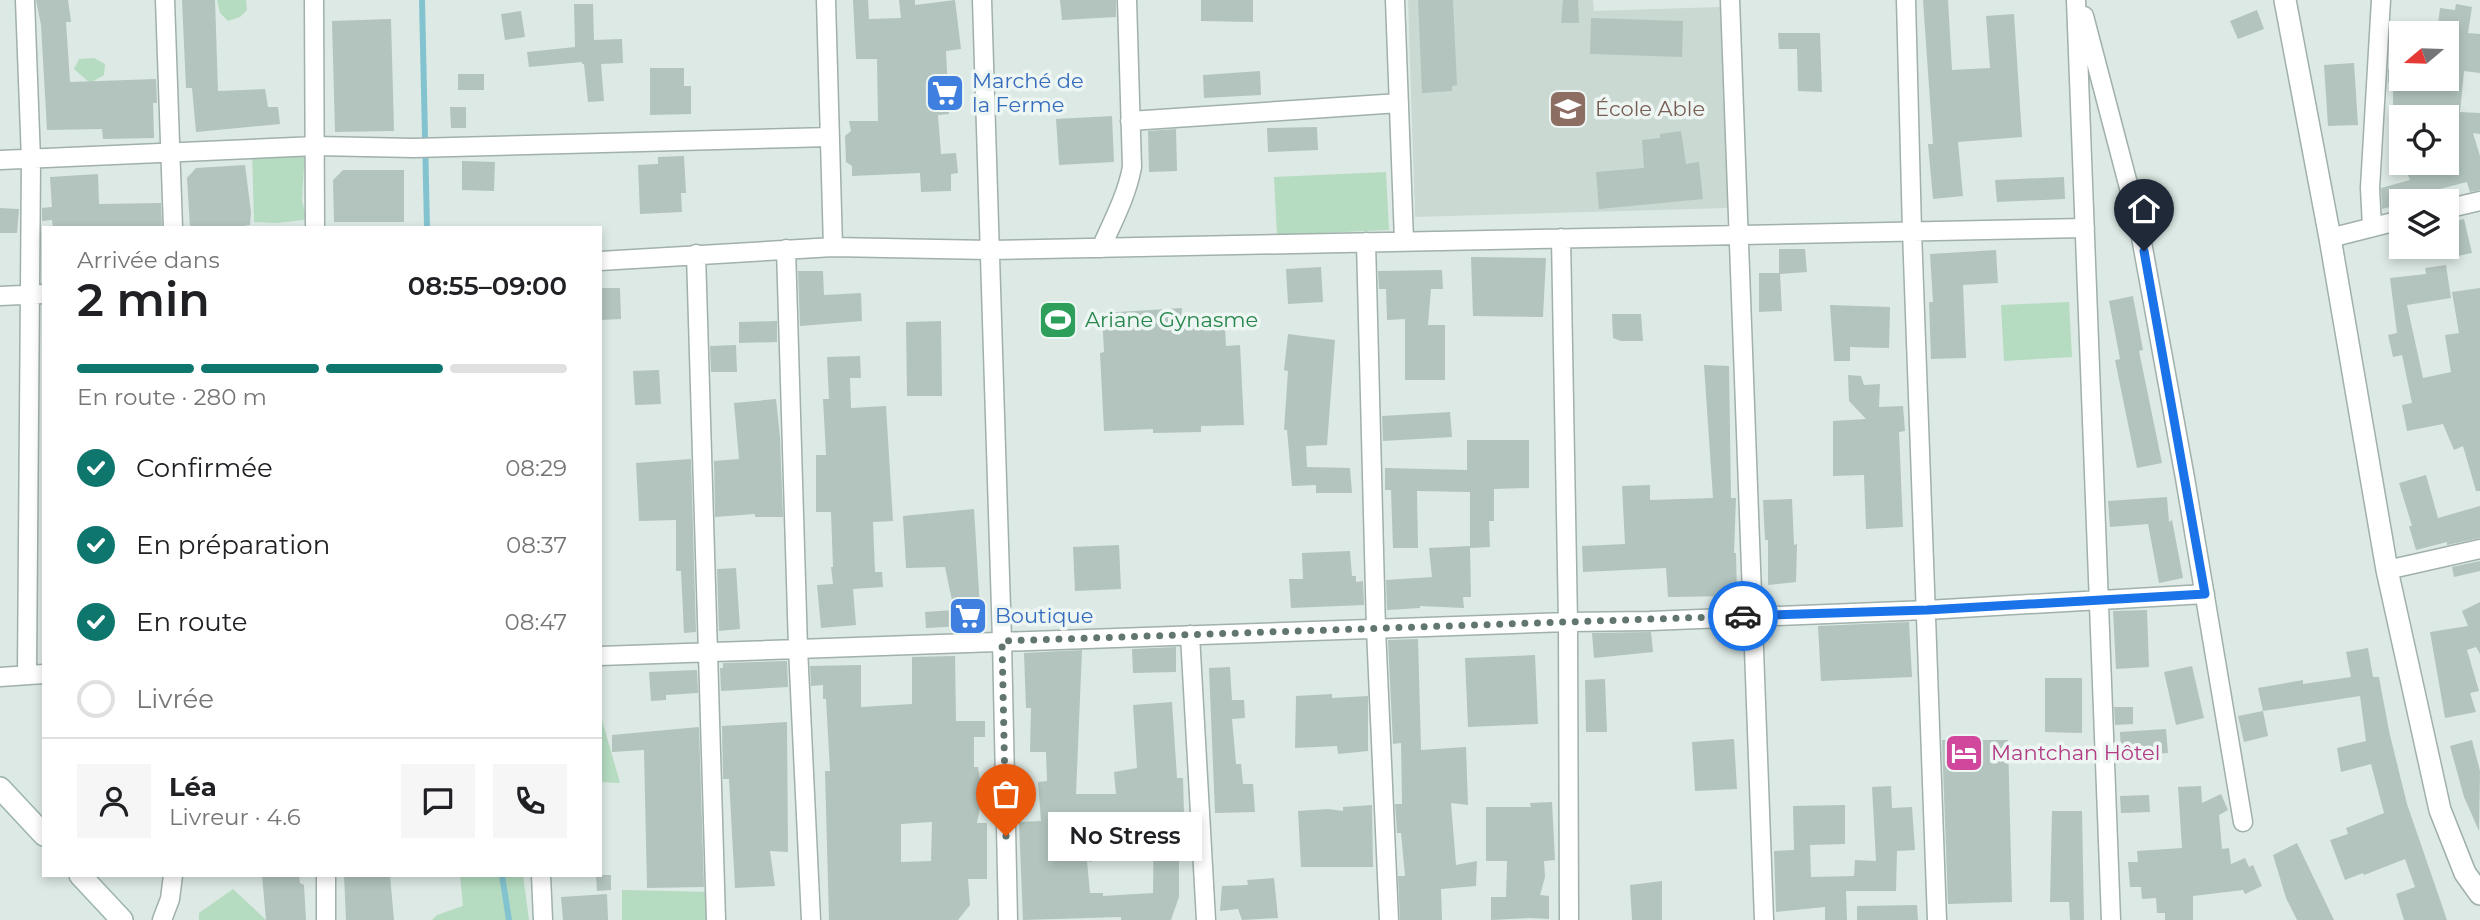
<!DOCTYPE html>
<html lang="fr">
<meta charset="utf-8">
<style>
:root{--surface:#fff;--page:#f6f6f6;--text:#202124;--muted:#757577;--line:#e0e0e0;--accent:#0f766e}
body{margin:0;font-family:Montserrat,sans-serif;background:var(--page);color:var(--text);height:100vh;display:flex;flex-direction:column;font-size:26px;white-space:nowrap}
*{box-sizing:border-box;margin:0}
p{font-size:23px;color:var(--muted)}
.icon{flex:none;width:38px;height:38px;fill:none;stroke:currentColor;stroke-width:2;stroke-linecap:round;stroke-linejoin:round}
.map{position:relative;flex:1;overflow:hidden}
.drawer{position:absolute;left:42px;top:226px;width:560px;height:651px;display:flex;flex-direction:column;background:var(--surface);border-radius:0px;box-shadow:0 4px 10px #0003}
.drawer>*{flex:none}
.needle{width:46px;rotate:251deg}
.fabs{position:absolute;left:2389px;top:21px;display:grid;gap:14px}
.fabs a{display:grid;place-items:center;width:70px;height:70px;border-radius:0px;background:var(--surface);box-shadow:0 4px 10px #0003;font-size:35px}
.pin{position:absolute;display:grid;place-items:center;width:60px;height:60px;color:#fff;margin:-72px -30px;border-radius:50% 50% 50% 0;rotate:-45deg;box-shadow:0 0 7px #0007}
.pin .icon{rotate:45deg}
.courier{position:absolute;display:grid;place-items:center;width:70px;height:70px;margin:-35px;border:5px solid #1a73e8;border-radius:50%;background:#fff;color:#222;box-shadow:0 2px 9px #0007}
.bubble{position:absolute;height:49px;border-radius:0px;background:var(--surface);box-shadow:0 4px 10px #0003;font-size:23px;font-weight:600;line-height:49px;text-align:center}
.headline em{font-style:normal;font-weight:600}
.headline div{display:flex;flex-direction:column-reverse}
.headline{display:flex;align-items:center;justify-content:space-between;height:119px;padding:0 35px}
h1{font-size:46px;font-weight:600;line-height:52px}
.bar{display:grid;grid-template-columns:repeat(4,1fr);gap:10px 7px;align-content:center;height:84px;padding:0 35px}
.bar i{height:9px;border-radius:5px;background:var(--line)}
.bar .selected{background:var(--accent)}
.bar p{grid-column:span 4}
.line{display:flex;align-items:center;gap:18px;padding:0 35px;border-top:2px solid var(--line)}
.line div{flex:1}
.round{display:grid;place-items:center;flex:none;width:74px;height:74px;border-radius:0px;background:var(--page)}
ol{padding:0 35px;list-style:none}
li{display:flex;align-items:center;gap:21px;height:77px}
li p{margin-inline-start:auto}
li .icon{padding:7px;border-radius:50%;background:var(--accent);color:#fff;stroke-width:4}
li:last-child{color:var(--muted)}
li i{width:38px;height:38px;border:4px solid var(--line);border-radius:50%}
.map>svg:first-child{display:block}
.built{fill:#cbd9d3}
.green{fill:#b5dbc0}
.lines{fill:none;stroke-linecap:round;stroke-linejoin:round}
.stream{stroke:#83c3d0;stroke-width:6}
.building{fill:#b2c4bd;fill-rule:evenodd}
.minor-casing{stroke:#a0b0ab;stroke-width:21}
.tertiary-casing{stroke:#a0b0ab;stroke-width:24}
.secondary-casing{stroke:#9cb5ac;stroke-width:24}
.minor{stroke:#fff;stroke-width:18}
.tertiary{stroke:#fff;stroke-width:21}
.secondary{stroke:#fff;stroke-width:21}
.done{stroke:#627670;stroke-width:7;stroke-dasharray:0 12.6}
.route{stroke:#1a73e8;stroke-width:9}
.labels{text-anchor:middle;stroke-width:7;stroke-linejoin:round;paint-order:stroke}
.shop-label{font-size:21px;fill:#366cbe;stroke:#edf6f2;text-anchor:start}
.education-label{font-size:21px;fill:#785e54;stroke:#edf6f2;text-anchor:start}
.leisure-label{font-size:21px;fill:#27864d;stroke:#edf6f2;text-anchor:start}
.hotel-label{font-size:21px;fill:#b23c85;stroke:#edf6f2;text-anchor:start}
</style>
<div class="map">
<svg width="2480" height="920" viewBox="0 0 2480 920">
<rect width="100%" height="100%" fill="#dde9e4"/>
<path class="built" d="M1408,0H1593L1594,11L1720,7L1728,208L1415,217Z"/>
<path class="green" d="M217,0H246L247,10L240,17L228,21L220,13Z
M94,58L105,64L104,75L90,83L74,69L79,59Z
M252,149L305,150L302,200L306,217L303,220L277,223L254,222Z
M1386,172L1389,230L1277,235L1274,177Z
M2069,302L2072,357L2004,361L2001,305Z
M600,713L620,783L600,782Z
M460,875H523L529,920H432L437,915L463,906Z
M233,889L266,920H199V913Z
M622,890L712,892V920H622Z"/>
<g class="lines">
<path class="stream" d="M422,0L427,228
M502,875L509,920"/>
</g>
<path class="building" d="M36,0H68L71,22H66L70,82L156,79L157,103H153L154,138L103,139L102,129L47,130L41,25Z
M182,0H215L218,91L265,89L268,107H278L280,124L196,132L192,88H186Z
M853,0H868L869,19L901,18L899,0H915V5L955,0L961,49L946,51L949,114L938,115L941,154L956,153L958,173L951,174V191L921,192L920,173L852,176V166L846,162L845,136L851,131L849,121H878L877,59H856Z
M1060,0H1116V17L1062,20Z
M1201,0H1253V22L1201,21Z
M1418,0H1453L1457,85L1452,86V91L1422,93Z
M1563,0H1578L1579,23H1561Z
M1923,0H1948L1952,70L1990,68L1986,16L2014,14L2022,137L1958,142L1963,196L1933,199L1928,144H1933Z
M574,4H593L594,40L622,39L623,63L601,64L604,101L588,102L584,64H582V62L529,67L527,52L575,47Z
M2456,4L2472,7L2468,33L2480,34V73L2464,71L2460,112L2480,113V134L2473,133L2480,156V190L2470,192L2467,182L2416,195L2417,200L2401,201V204L2382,209L2381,188L2410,180L2406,170L2427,163H2446V117H2393V83H2388V69H2401V79H2446V33H2437L2440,8L2455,10Z
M2257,10L2264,29L2238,39L2230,21Z
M521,11L525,37L505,40L501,14Z
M1591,18L1683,21L1682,57L1590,54Z
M391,19L394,131L335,132L332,21Z
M1778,33H1820L1822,92L1798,91L1797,49H1779Z
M2354,63L2358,125L2328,126L2324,65Z
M650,68H684V86H691V114L650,115Z
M1260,71L1261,95L1204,98L1203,75Z
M458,74H484V90H458Z
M450,107H466V128H451Z
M1112,116L1114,162L1059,165L1056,119Z
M1317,127L1318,150L1268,152L1267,128Z
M1176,129L1177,171L1149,172L1148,131Z
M1681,131L1686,164L1699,162L1703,199L1599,209L1596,172L1644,168L1642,140L1660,138V134Z
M684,156L686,193H681L682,212L640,214L638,165L658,164V157Z
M462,161L495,162L494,191L462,190Z
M245,165L251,212L250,225L230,228H190L187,178L196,168Z
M343,170H404V222H334L333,180Z
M98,174L99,204L161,203L162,228H53L52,220L42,221V208L52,207L50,177Z
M2064,177L2065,199L1997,202L1995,180Z
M0,208L19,209L17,233H0Z
M2464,219L2472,253L2453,257L2446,223Z
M1779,249H1805L1807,272L1780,274L1782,311L1759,312V273H1779Z
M1996,250L1998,283L1963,285L1966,358L1931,359L1929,302H1933L1930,254Z
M1471,257L1546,258L1543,317L1473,316Z
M2446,265L2451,298L2407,305L2423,378L2451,372L2445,335L2459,333L2452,292L2480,288V491H2476L2463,446L2454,450L2443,424L2407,431L2402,405L2412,403L2402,355L2393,357L2388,335L2397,333L2390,278L2426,274L2425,268Z
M1321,267L1323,302L1288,304L1286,269Z
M1442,270L1443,289H1431L1428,325H1445V380H1405V319L1387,320L1386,289H1379L1378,271Z
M798,271H823L824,295L861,293L862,321L800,326Z
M600,288H620L621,319L600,320Z
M2133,296L2143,350L2139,351L2162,463L2137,468L2115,360L2120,359L2109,301Z
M1830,305L1890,307L1889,348L1850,347V361H1834Z
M1182,308L1181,321L1225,327L1226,346L1240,345L1244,425L1201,426V432L1153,433V429L1104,431L1100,353L1104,352L1102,313Z
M1612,314H1641L1643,341H1621L1613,338Z
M777,321V342L739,343V322Z
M941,321L942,396H907L906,322Z
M1288,334L1335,340L1327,445L1306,446L1307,467L1350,468L1352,493H1316V485L1292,486L1287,430H1284L1288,371L1284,370Z
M736,345L737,372H711L710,346Z
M860,356L861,378H850L851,408L886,406L893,521L873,522L875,572H882L883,587L853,589L856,625L821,628L817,585L833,584L831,567H833L831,512H816V455H826L823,399H829L827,357Z
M1704,365L1729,366L1731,498H1736L1734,553H1736L1737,596L1668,597L1666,568L1583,572L1582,546L1625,544L1622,486L1650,485V500L1713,498Z
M659,370L661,404L635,405L633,371Z
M1848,375L1861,376L1864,385L1880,384L1879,407L1903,406L1905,431L1899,432L1903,527L1866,529L1864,475L1833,476V421L1866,419L1849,401Z
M776,399L780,437L783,517H755V514L715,517L714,461L739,459L734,403Z
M1450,412L1452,437L1383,441L1382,416Z
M1467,440H1529V488L1494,489V521H1489L1490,547L1470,548L1471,597H1463L1464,608L1420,606V608L1387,610L1386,580L1432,577L1429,548L1470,546V492L1417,491L1418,548H1393L1391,490H1385V468L1467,470Z
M691,459L696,632L684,633L681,571H676V520L639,521L636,463Z
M2426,475L2438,518L2480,506V538L2447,545V542L2416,550L2409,526H2412L2399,483Z
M2167,497L2169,522L2172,520L2183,578L2159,583L2148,524L2110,527L2108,501Z
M1792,499L1794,545L1797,544L1796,582L1768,585V540H1765L1763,500Z
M974,509L981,625L926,628L925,612L954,610L945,567L906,568L903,516Z
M1119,545L1121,589L1075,591L1073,547Z
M1350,551L1352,576H1356V582L1363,581L1364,605L1291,608L1289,579H1303L1302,553Z
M2480,561V571L2454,577L2452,567Z
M736,568L740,629L719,631L717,569Z
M2480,602V654L2476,647L2467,650L2479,691L2470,693L2476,712L2445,718L2430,632L2468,626L2462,611Z
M2147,610L2149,667L2116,669L2113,611Z
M1909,622L1912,677L1821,681L1818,626Z
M1651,632L1653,652L1594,658L1592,633Z
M1418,639L1421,750L1466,747L1468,805L1451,803L1456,865L1477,861L1476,886L1441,889L1442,920H1400L1398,876H1405L1401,833H1397L1395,804H1402L1401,743L1393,744L1388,640Z
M1176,647V672L1133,673L1132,649Z
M2368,648L2373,677H2379L2389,731L2407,804L2447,920H2404L2396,894L2415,887L2405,859L2364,875L2363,873L2345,880L2330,840L2348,834L2346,828L2384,813L2371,764L2341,772L2337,748L2366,741L2360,696L2263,711L2258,688L2303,680V684L2351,677L2346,652Z
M1082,650L1076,794H1116L1114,772L1137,768L1133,705L1172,702L1177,778H1183L1184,814H1179V897L1171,920H1121V917L1023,920L1019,822L1041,821L1038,782L1047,781L1046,752H1030L1031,708H1026L1024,653ZM1094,816H1154L1153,893L1103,896V893H1090L1087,861L1092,862Z
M1535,655L1538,724L1468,727L1465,658Z
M955,656L956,721H985V737H974V767H978L981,786L984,788L977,823H987V879H968L970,905L958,920H829L825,771H830L826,699H823V685L811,686L810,666L861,665V707L912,704V657ZM932,822L931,861L901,862V824Z
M787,661L788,687L721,691L720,668H723V663Z
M2192,666L2204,718L2176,725L2164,672Z
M1230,667L1232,700H1244L1245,718L1232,719L1236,764H1241L1243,784H1253L1255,812L1215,813L1209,668Z
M697,670L698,693L666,695V700L651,701L649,672Z
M2045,678H2082V733L2045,732Z
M1605,679L1607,732H1586L1585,680Z
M1332,694V698L1368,696V751L1338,754L1337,746L1295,748L1296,696Z
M2114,707H2133V724L2115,725Z
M2263,711L2268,736L2244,742L2238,716Z
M787,722L788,852L770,851L775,886L735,888L729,779H723L722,726Z
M699,727L704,887L647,888L644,750L612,752V735Z
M2166,729L2168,753L2121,756L2120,732Z
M1734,739L1737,789L1695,791L1692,742Z
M1942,740H2008L2012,902L1948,904Z
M2472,740L2480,771L2479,831L2464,797L2450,746Z
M1891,786L1892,808L1912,807L1915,850L1897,851L1896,891H1846L1847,920H1825V907L1776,912L1774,851L1794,850L1793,806L1845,805V844L1810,845L1811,877L1854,876L1855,860L1876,861L1872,787Z
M2201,786L2202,803L2221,794L2228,810L2219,815L2222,849L2229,848L2231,864L2245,858L2249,867L2253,865L2262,886L2245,894L2243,890L2193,896V920H2165V913H2157L2156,898L2142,899L2141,887H2130L2128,862H2138L2137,851L2182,848L2178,787Z
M2149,795L2150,812L2121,813L2120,796Z
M1552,802L1555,860L1544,861L1545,877L1540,895L1549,896V919L1530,918L1491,920V897H1506L1507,861H1486V807H1531L1530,803Z
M1372,805L1373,867H1301L1298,811L1328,809L1343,811V807Z
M2052,811H2082L2084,920H2070L2069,902H2050Z
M2297,843L2334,920H2297L2286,898L2273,855Z
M262,875H299L300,883L304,885L306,920H266Z
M344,875H390L394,920H346Z
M596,875H611V890L597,891Z
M1274,878L1278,918L1242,920L1238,909L1220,911L1222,886L1248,885L1247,880Z
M1662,881V920H1632L1630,885Z
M607,894L608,920H563L561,897Z
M1917,905L1918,920H1857V906Z"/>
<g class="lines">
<g class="minor-casing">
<path id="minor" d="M25,0L31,160L27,674
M165,0L173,228
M314,0L315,228
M826,0L833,247
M982,0L1002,641L1008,920
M1395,0L1404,241
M1730,0L1764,920
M1906,0L1912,231L1937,920
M2076,0L2111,920
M2084,16L2139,226L2185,478L2243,822
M1130,121L1399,103
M0,160L316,146L414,148L830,137
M2446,209L2480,201
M2372,227L2370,188L2381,0
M1561,238L1568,622L1569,920
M2330,238L2401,220
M1366,242L1376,629L1389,920
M1101,248C1113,221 1127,195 1132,167L1127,0
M786,249L798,648L811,920
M696,254L716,920
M600,261L833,247L990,250L2085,228
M0,296L44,294
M2387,570L2480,549
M1190,635L1206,920
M600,656L1568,622L1650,621L1927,610L2205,594
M0,677L44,674
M326,875V920
M541,875L543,920
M162,920L170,899L173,875"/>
</g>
<g class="tertiary-casing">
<path id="tertiary" d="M2285,0L2330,238L2387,570L2440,810L2465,873L2480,894"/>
</g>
<g class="secondary-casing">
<path id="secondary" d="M0,788L44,835
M80,875L122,920"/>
</g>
<use href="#minor" class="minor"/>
<use href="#tertiary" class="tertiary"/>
<use href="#secondary" class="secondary"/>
</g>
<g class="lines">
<path class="done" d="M1006,836L1002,641L1743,616"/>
<path class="route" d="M1743,616L1927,610L2205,594L2144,251"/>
</g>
<defs>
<g id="supermarket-square" transform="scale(2.0125)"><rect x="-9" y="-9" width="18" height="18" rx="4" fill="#3f7fe0" stroke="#edf6f2"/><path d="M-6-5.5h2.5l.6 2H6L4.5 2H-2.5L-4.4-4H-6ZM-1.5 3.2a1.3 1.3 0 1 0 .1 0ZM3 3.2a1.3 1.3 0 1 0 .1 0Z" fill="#fff"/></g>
<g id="school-square" transform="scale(2.0125)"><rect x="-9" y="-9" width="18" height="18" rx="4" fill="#8d6e63" stroke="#edf6f2"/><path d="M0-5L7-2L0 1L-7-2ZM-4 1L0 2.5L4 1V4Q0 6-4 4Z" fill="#fff"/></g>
<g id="stadium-square" transform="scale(2.0125)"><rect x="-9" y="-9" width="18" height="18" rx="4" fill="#2e9e5b" stroke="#edf6f2"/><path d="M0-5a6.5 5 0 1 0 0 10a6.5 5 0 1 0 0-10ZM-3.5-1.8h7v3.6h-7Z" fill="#fff"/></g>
<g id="hotel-square" transform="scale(2.0125)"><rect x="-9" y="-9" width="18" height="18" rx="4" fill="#d1479c" stroke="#edf6f2"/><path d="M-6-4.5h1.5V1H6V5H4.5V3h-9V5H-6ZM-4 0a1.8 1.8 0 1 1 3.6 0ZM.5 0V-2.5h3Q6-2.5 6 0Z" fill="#fff"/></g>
</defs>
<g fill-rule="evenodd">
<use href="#supermarket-square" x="945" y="93"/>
<use href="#school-square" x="1568" y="109"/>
<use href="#stadium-square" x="1058" y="320"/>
<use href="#supermarket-square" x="968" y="616"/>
<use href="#hotel-square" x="1964" y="753"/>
</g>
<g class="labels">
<g class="shop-label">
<text x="972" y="88">Marché de<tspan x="972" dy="24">la Ferme</tspan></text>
<text x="995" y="623">Boutique</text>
</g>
<g class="education-label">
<text x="1595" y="116">École Able</text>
</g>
<g class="leisure-label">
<text x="1085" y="327">Ariane Gynasme</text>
</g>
<g class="hotel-label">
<text x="1991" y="760">Mantchan Hôtel</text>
</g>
</g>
</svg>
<div class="fabs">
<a><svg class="needle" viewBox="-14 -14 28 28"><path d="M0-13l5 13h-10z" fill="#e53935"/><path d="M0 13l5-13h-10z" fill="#757577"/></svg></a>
<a><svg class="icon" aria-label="locate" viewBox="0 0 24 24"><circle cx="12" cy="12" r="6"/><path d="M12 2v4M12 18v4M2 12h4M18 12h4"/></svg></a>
<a><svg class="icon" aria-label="layers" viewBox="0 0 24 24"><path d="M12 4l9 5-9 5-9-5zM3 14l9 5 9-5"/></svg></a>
</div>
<div class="pin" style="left:1006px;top:836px;background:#ea580c"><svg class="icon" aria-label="bag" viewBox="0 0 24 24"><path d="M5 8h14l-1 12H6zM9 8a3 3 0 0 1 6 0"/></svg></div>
<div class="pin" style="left:2144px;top:251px;background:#1f2937"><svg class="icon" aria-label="home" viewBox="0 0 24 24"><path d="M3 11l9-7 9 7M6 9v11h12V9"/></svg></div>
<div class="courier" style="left:1743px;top:616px"><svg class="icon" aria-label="car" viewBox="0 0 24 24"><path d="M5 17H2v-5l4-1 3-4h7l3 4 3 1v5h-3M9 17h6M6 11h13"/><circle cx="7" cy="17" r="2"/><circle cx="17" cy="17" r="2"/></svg></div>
<div class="bubble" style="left:1048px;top:812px;width:154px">No Stress</div>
<section class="drawer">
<div class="headline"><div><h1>2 min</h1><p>Arrivée dans</p></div><em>08:55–09:00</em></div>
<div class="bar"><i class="selected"></i><i class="selected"></i><i class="selected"></i><i></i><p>En route · 280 m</p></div>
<ol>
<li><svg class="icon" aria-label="check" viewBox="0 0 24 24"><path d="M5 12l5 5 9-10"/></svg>Confirmée<p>08:29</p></li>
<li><svg class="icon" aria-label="check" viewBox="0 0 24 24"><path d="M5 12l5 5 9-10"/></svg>En préparation<p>08:37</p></li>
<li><svg class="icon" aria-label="check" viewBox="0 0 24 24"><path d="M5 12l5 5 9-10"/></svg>En route<p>08:47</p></li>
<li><i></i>Livrée</li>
</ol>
<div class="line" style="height:126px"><a class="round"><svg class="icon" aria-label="person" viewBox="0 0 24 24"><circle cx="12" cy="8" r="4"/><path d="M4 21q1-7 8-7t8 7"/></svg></a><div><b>Léa</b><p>Livreur · 4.6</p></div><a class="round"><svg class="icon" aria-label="chat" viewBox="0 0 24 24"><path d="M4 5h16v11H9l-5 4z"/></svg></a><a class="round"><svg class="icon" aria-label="phone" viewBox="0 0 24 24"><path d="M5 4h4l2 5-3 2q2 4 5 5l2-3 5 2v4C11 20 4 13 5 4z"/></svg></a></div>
</section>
</div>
